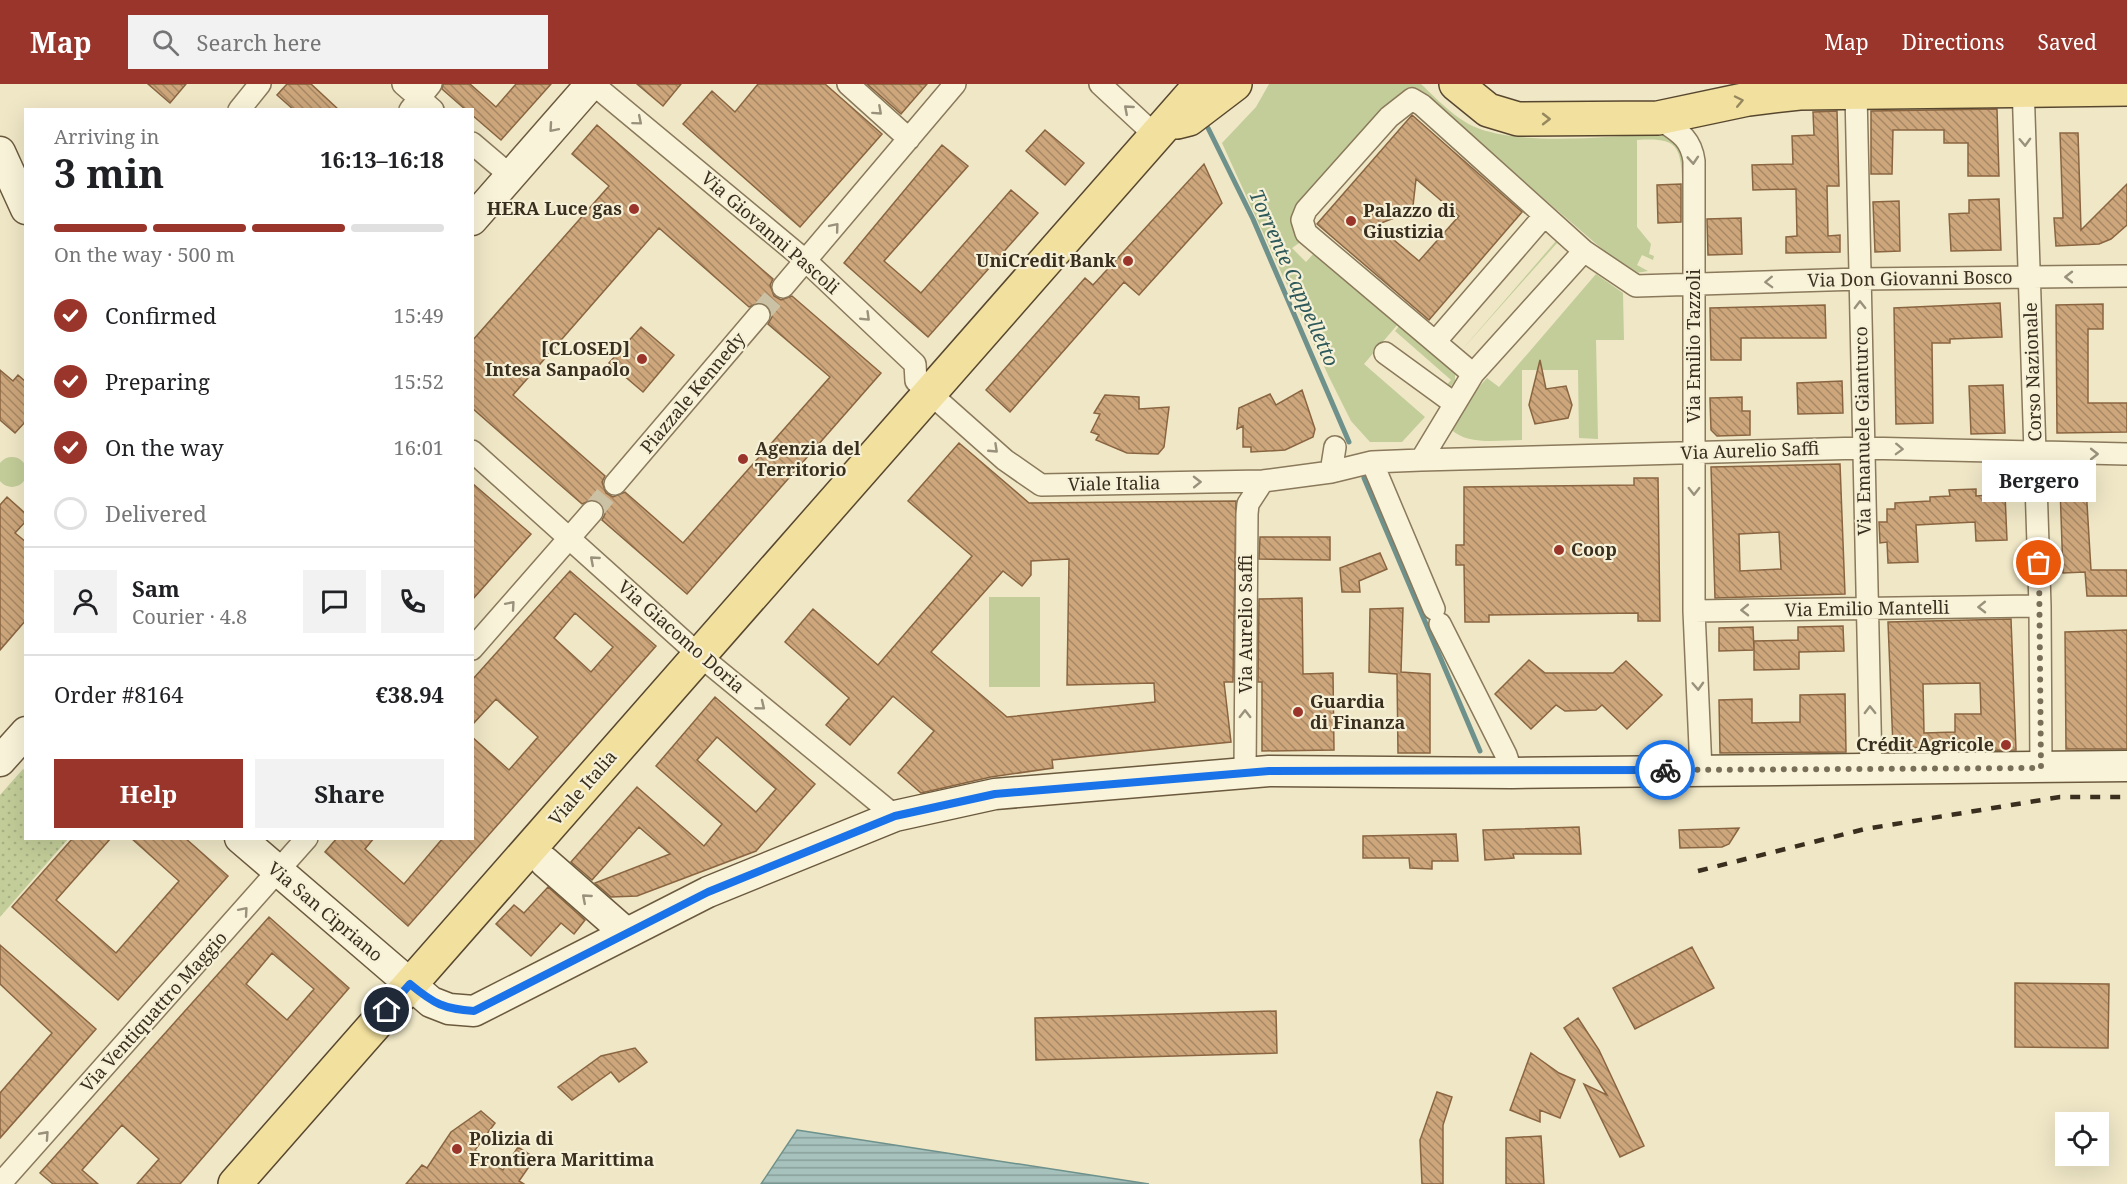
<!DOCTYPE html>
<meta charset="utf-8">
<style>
:root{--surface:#fff;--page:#f2f2f2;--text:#202124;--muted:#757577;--line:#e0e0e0;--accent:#9a352b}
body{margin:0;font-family:"Noto Serif",serif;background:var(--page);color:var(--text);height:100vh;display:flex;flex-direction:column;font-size:22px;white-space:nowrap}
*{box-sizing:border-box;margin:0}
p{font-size:20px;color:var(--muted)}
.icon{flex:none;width:33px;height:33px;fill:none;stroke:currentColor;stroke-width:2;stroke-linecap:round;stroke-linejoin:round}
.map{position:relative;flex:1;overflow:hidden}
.panel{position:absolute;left:24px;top:24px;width:450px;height:732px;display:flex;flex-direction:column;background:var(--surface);border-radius:0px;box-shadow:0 6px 24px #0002}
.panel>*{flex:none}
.buttons{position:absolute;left:2055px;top:1028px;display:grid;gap:12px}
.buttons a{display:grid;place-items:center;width:54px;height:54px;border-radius:0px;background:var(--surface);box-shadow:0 6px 24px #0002;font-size:30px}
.pin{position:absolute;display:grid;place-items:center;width:51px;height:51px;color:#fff;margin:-26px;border:3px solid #fff;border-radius:50%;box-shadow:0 2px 6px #0007}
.courier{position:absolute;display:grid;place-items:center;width:60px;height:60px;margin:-30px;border:4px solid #1a73e8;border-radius:50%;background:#fff;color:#222;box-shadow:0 2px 8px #0007}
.bubble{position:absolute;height:42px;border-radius:0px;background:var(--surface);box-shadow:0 6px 24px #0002;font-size:20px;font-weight:700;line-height:42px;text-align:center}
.overview em{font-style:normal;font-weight:700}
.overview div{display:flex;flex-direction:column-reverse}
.overview{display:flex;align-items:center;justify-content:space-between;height:102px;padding:0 30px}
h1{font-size:39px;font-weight:700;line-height:45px}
.bar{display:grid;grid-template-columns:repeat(4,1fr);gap:9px 6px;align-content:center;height:72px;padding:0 30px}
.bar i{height:8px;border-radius:4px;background:var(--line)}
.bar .selected{background:var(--accent)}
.bar p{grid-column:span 4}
.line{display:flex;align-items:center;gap:15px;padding:0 30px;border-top:2px solid var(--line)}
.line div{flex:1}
.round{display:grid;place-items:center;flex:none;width:63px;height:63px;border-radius:0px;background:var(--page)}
ol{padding:0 30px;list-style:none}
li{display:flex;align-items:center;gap:18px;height:66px}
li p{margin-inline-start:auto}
li .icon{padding:6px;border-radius:50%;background:var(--accent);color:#fff;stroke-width:4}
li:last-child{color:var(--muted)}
li i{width:33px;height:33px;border:3px solid var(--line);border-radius:50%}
.primary-button{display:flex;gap:12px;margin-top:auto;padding:12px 30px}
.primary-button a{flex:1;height:69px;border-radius:0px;background:var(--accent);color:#fff;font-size:24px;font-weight:700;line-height:69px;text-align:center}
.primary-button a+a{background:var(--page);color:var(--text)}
header{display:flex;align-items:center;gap:36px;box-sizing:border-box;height:84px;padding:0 30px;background:var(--accent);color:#fff}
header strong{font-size:28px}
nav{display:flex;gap:33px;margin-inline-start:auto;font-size:21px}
.search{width:420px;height:54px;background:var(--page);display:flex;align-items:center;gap:15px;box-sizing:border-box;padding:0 21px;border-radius:0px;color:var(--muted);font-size:22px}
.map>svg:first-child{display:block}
.grass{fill:#c2cd99}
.park{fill:url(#park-dots)}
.water{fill:url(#water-rules);stroke:#6e918c;stroke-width:1.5}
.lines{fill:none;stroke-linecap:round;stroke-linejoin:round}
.stream{stroke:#6e918c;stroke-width:5}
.building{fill:url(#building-back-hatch);stroke:#8a6541;stroke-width:1.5;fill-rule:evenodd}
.street-tunnel{stroke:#cbc2a5;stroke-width:21;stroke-dasharray:21 10;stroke-linecap:butt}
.street-casing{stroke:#8a795b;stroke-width:24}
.secondary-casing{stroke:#6c5a3e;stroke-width:33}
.primary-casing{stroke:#58472f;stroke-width:36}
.street{stroke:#f9f3d9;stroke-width:21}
.secondary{stroke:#f9f3d9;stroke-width:30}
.primary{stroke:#f2e09e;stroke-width:33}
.rail{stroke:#3a2f1f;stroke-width:4.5;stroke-dasharray:10 10;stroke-linecap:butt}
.oneway{stroke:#96885e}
.oneway2{stroke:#9a917c}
.done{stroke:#796f59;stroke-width:6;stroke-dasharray:0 10.8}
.route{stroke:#1a73e8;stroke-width:8}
.poi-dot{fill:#9a352b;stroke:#f6f0d6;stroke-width:2}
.labels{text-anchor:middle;stroke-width:4.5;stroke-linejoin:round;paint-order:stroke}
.poi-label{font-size:18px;font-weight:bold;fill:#3a2f1f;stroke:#f6f0d6;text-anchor:start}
.street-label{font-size:18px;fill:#3a2f1f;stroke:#f6f0d6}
.water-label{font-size:20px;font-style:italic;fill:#2e595a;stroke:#f6f0d6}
</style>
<header>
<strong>Map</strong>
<div class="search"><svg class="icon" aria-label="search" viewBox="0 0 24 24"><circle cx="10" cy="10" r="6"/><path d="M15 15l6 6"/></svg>Search here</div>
<nav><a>Map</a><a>Directions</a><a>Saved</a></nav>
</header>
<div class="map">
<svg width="2127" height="1100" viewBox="0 0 2127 1100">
<defs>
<pattern id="park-dots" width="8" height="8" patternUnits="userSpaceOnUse" patternTransform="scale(1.5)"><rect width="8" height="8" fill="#c2cd99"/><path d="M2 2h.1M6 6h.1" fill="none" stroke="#a7b083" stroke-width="1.8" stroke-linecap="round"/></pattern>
<pattern id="water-rules" width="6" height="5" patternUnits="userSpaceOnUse" patternTransform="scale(1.5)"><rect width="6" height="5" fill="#a7c2bd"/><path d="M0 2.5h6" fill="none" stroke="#899e99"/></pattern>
<pattern id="building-back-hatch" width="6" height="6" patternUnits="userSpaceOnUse" patternTransform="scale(1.5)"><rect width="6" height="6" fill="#cda67b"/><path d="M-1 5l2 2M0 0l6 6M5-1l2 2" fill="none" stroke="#a78864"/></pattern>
</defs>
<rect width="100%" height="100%" fill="#efe7c6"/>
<path class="grass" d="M1269,0H1421C1438,16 1457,37 1480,45C1529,62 1609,52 1660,50C1685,59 1682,72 1687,96H1682C1681,58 1673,54 1637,56V143L1651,160L1649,170L1654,172L1653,176L1642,171L1637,181L1648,187L1631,190L1426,13L1301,123L1302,157L1292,164L1306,178L1315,168L1398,240L1364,280L1425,333L1402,358H1370L1351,337L1329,293L1222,59L1256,23Z
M1550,147L1570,168L1557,159L1460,268L1556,157L1546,148Z
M1596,190L1623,209L1624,256H1596L1598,355L1579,354L1578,286H1522V356C1500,356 1467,362 1451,345L1456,329L1487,294L1499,303Z
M1400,241L1455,289V297L1445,310L1441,308L1451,296L1395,247Z
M-3 388a15 15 0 1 1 30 0a15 15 0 1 1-30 0Z
M989,513H1040V603H989Z"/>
<path class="park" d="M23,685L26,687V754L68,755L0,833V711Z"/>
<path class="water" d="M797,1046L1149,1100H761Z"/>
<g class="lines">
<path class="stream" d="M1208,44L1253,135L1349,358
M1364,394L1480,667"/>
</g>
<path class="building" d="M148,0H186L170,19Z
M287,0H311L339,26H294L277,11Z
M443,0H470L496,23L516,0H551L501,56L472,31V26H466L442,5Z
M637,0H681L663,22Z
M758,0H825L882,50L800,143L683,40L712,7L735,28Z
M867,0H927L901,30Z
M1997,25L1999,92H1968V59H1944V46H1893L1892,90H1871V27Z
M1837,27L1839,102H1827L1828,152L1840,151V168L1786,169V153L1797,152L1796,105L1753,106L1752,81L1793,80L1792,52L1814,51L1813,28Z
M1412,31L1522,128L1429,236L1317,140ZM1416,95L1459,132L1419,177L1376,141L1410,128L1413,122Z
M597,41L773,195L770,201L774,212L781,216L792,212L881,289L687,510L602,436L605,430L601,419L594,415L582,420L472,324V257L609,102L572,70ZM659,144L749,223L761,218L768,222L772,233L768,240L830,293L683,459L625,408L613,413L606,409L602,398L605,392L513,311Z
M1045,46L1084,79L1065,101L1026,67Z
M2060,49H2078L2081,146L2127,100V141L2111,155L2099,160L2056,162L2054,134H2063Z
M942,61L968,82L884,177L921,209L1011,106L1038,129L928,253L844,179Z
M1204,80L1222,119L1139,211L1124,198L1010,328L986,306L1085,194L1093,201Z
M1681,100V138L1658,139L1657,101Z
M1999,115L2001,166L1951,167L1949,130L1969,129V116Z
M1899,117L1900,167L1875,168L1873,118Z
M1741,134L1742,170L1708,171L1707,135Z
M2000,219L2002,253L1950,255V259H1932L1933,339L1896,340L1894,224Z
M2103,220V245H2088V319H2127V348L2057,349L2056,221Z
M1825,221L1826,254H1741V276H1711L1710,224Z
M641,243L674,271L643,308L609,279Z
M1540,276L1546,305L1566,302L1572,321L1568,334L1535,340L1529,321Z
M0,286L13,297L18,291L26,298V337L15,349L0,336Z
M1842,297L1843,329L1798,330L1797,299Z
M2003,301L2005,349L1971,350L1969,302Z
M1302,306L1315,345L1313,353L1285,366L1251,368V363H1243V342L1237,345L1239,324L1270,310L1276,321Z
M1105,311L1139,313V325L1169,323L1164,363L1158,370L1127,369L1096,356L1099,351L1091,348L1100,330L1094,329Z
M1742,313V327H1750V351L1717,352L1711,346L1710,314Z
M959,359L1029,419L1236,417L1233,598H1224L1231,658L1052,676L1053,684L991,693L921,709L898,689L934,647L893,612L850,661L826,641L849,614L785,558L813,525L878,581L972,472L908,417ZM1069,475L1067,601L1154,599L1155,618L1007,633L931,568L1003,487L1022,502L1031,491V477Z
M1840,380L1845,510L1715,514L1711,383ZM1779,448L1781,485L1740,487L1739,450Z
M1634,394H1658L1660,537H1638V529L1489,531V538H1465L1464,481H1456V461H1464V403L1634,401Z
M472,399L531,450L472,516Z
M2060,403H2086L2091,486H2127V512H2087L2085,488L2063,489Z
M1976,405V412L2005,410L2007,456L1976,457L1975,438L1916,441L1918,478L1888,479L1887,458L1880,459L1879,438H1887V425H1895V419L1930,417V413L1950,412L1949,406Z
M7,413L26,430V437L15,449L26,458V536L0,566V421Z
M1260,453H1330V476L1259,475Z
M1380,469L1387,485L1359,497L1360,508H1342L1340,484Z
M570,487L656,562L408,842L325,768L337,754H374L365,765L404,800L443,754H472V653L509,686L538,653L496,615L472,641V596ZM575,529L613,563L591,588L554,554Z
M1302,514L1303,590L1333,589L1334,666L1262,667V598H1258L1259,515Z
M1403,524L1401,588L1430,590V669H1398L1397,590L1369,588L1370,525Z
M2011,535L2016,666L1938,667L1937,664L1893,663L1888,538ZM1980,599L1981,630H1955V648L1924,649L1923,600Z
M1843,542L1844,567L1799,568V585L1754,586V557L1798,556V543Z
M1753,543L1754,566L1719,567V544Z
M2127,546V665H2066L2065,548Z
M1529,576L1545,589H1613L1626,577L1662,611L1627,645L1602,621L1596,626L1565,627L1556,621L1531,645L1495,610Z
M1845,610L1846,668L1720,669L1719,616L1752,615V639L1800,638V611Z
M715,613L815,700L756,767L637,812L611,813L595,799L670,770L639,743L592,796L571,778L637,703L704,762L722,740L656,682ZM717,653L776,705L756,728L697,676Z
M1579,743L1581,770H1513L1514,774L1485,776L1483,746Z
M1739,744L1729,760L1722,763L1680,764L1679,746Z
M1456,750L1458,777H1432V785L1410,784L1409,774H1363V752Z
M73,754H111L56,816L116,869L179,797L131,754H185L228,792L118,916L12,823Z
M548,803L585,836L574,850L561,839L531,872L496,840L514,821L524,829Z
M269,833L349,904L180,1100H137L159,1075L122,1041L82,1086L98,1100H53L40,1089ZM272,869L314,905L287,936L246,900Z
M0,861L96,945L0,1054V1009L52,949L0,900Z
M1692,863L1714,904L1635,945L1613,904Z
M2015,899L2109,900L2108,964L2015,963Z
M1276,927L1277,969L1036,976L1035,934Z
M1578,934L1599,966L1644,1062L1620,1073L1584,1000L1607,1011L1564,944Z
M635,964L647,978L619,998L611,988L572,1016L558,1003L601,972Z
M1531,969L1559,989L1575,996L1560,1034L1540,1026V1038L1510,1026Z
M1437,1008L1452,1013L1443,1041V1100H1422L1420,1056Z
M481,1027L495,1039L475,1066L503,1086L518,1063L535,1074L519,1097L524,1100H406L422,1081L427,1084L451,1048Z
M1541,1052L1544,1100H1506V1054Z"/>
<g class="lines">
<path class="street-tunnel" d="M759,231L783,203
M592,428L615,400"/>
<g class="street-casing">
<path id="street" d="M403,0L433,26
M593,0L806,177L915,280L916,297L1005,376L1041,401L1263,397L1331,388L1372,378L1421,376L1863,364L2127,370
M848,0L909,55
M1100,0L1155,51
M2023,0L2040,522L2041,684
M1856,9L1871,684
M239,26L260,0
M410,26L431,0
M1658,34C1677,47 1691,53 1694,77V527L1701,686
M472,59L511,92
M783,203L955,0
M1435,258L1544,132
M1385,269L1455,320
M1473,290L1306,149L1302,136L1306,126L1389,33L1412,15L1422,21L1584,167
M472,367L699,571L895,732
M1421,376L1473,290L1584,167L1636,202L1860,195L2127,192
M1372,378L1434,525
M1331,388L1335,363
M615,400L759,231
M1694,527L2040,522
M1440,540L1506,671L1512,689
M472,565L592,428
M1245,688L1247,430L1248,420L1263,397
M0,1100L307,754"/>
</g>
<g class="secondary-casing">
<path id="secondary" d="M0,68L26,125
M472,136L591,0
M0,677L26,648
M240,754L431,918L449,925L474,927L708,808L895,732L995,710L1269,687L1512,689L2127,682
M545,778L626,849"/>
</g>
<g class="primary-casing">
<path id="primary" d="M1456,0L1488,26L1518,35L1658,34L1748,15L1799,9L2127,5
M1177,38L1189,35L1235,0
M235,1100L1201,0"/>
</g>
<use href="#street" class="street"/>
<use href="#secondary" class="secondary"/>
<use href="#primary" class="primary"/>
<path class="rail" d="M1698,787L1865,745L2060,713H2127"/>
</g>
<defs><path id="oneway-chevron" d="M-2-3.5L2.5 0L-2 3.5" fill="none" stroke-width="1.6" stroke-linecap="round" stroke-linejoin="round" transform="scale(1.5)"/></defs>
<g class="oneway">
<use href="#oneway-chevron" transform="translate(1739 17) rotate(-12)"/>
<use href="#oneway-chevron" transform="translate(1546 35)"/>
</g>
<g class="oneway2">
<use href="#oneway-chevron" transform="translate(1128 25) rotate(-139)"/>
<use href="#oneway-chevron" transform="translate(878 27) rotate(42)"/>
<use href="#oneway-chevron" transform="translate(638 37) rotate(40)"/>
<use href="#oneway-chevron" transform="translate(553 44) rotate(131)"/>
<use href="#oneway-chevron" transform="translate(2025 58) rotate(88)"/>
<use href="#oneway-chevron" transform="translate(1693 76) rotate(86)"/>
<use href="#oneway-chevron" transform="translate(835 143) rotate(-50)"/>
<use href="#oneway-chevron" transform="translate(2069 193) rotate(180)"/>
<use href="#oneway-chevron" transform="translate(1769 198) rotate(178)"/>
<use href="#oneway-chevron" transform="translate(1860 221) rotate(-91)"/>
<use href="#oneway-chevron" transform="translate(866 233) rotate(44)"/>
<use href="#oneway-chevron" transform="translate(994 365) rotate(43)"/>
<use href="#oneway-chevron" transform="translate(1899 365) rotate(2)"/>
<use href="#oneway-chevron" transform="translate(2094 370)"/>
<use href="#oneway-chevron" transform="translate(1197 398) rotate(-1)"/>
<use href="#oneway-chevron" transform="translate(1694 407) rotate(90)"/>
<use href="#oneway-chevron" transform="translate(594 476) rotate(-139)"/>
<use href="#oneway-chevron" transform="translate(511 521) rotate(-49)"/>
<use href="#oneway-chevron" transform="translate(1982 523) rotate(179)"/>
<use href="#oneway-chevron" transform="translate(1745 526) rotate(179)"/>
<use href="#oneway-chevron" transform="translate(1698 602) rotate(87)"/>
<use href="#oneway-chevron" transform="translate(761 622) rotate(39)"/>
<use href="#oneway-chevron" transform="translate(1870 626) rotate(-91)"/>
<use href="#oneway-chevron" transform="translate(1245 630) rotate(-90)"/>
<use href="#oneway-chevron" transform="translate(586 814) rotate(-139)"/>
<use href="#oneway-chevron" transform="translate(244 827) rotate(-49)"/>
<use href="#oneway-chevron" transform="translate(45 1051) rotate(-48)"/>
</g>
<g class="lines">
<path class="done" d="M1665,686L2041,684L2039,479"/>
<path class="route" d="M387,926L410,900C434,920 444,925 474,927L708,808L895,732L995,710L1269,687L1665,686"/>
</g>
<g class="poi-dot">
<circle cx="634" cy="125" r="6"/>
<circle cx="1351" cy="137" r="6"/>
<circle cx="1128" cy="177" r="6"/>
<circle cx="642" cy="275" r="6"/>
<circle cx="743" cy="375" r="6"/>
<circle cx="1559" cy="466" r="6"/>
<circle cx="1298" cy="628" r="6"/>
<circle cx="2006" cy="661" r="6"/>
<circle cx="457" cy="1065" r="6"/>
</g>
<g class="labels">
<g class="poi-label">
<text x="622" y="131" text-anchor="end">HERA Luce gas</text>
<text x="1363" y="133">Palazzo di<tspan x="1363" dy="21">Giustizia</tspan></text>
<text x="1116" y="183" text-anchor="end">UniCredit Bank</text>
<text x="630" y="271" text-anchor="end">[CLOSED]<tspan x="630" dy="21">Intesa Sanpaolo</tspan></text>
<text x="755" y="371">Agenzia del<tspan x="755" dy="21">Territorio</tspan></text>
<text x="1571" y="472">Coop</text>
<text x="1310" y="624">Guardia<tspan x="1310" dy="21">di Finanza</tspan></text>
<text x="1994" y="667" text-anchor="end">Crédit Agricole</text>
<text x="469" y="1061">Polizia di<tspan x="469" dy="21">Frontiera Marittima</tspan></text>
</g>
<g class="street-label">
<text transform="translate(770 149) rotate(41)" y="6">Via Giovanni Pascoli</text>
<text transform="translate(1910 195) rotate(-1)" y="6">Via Don Giovanni Bosco</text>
<text transform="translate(1694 262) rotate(-90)" y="6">Via Emilio Tazzoli</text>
<text transform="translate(2033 288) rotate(-92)" y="6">Corso Nazionale</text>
<text transform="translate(693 309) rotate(-50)" y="6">Piazzale Kennedy</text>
<text transform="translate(1863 347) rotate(-91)" y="6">Via Emanuele Gianturco</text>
<text transform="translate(1750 367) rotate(-2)" y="6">Via Aurelio Saffi</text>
<text transform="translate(1114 400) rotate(-1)" y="6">Viale Italia</text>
<text transform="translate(1867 525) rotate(-1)" y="6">Via Emilio Mantelli</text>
<text transform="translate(1246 540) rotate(-90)" y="6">Via Aurelio Saffi</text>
<text transform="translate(681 553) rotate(41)" y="6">Via Giacomo Doria</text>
<text transform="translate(583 704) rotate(-49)" y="6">Viale Italia</text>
<text transform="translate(325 828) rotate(40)" y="6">Via San Cipriano</text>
<text transform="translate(154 928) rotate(-48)" y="6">Via Ventiquattro Maggio</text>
</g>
<g class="water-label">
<text transform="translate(1294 194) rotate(66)" y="7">Torrente Cappelletto</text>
</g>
</g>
</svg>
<div class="buttons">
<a><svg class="icon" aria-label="locate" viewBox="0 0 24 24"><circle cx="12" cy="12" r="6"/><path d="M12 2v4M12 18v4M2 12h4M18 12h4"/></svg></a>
</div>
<div class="pin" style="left:2039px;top:479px;background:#ea580c"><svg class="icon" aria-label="bag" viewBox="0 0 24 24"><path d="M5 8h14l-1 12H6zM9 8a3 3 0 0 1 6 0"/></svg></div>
<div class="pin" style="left:387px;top:926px;background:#1f2937"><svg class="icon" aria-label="home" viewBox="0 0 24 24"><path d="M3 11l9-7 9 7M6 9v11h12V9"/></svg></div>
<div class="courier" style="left:1665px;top:686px"><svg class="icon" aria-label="bike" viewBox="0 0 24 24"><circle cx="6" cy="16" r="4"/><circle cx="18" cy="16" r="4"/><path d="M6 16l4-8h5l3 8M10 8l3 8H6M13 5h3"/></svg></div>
<div class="bubble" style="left:1982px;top:376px;width:114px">Bergero</div>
<section class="panel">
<div class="overview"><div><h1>3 min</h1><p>Arriving in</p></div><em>16:13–16:18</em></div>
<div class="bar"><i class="selected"></i><i class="selected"></i><i class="selected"></i><i></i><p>On the way · 500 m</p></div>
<ol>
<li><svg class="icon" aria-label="check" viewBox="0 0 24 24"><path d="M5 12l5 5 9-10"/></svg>Confirmed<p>15:49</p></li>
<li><svg class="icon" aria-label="check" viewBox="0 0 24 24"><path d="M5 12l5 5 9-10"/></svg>Preparing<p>15:52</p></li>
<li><svg class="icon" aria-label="check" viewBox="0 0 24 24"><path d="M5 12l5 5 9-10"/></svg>On the way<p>16:01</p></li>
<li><i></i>Delivered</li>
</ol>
<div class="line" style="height:108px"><a class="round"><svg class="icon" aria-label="person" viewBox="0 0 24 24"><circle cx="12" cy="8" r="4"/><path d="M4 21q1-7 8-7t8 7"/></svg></a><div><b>Sam</b><p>Courier · 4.8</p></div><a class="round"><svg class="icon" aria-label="chat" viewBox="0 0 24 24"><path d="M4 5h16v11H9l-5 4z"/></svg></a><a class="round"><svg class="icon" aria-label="phone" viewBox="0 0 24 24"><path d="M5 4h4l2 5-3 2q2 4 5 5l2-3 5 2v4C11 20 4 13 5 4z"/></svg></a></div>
<div class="line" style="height:78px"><div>Order #8164</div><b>€38.94</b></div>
<div class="primary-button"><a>Help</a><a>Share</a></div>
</section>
</div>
